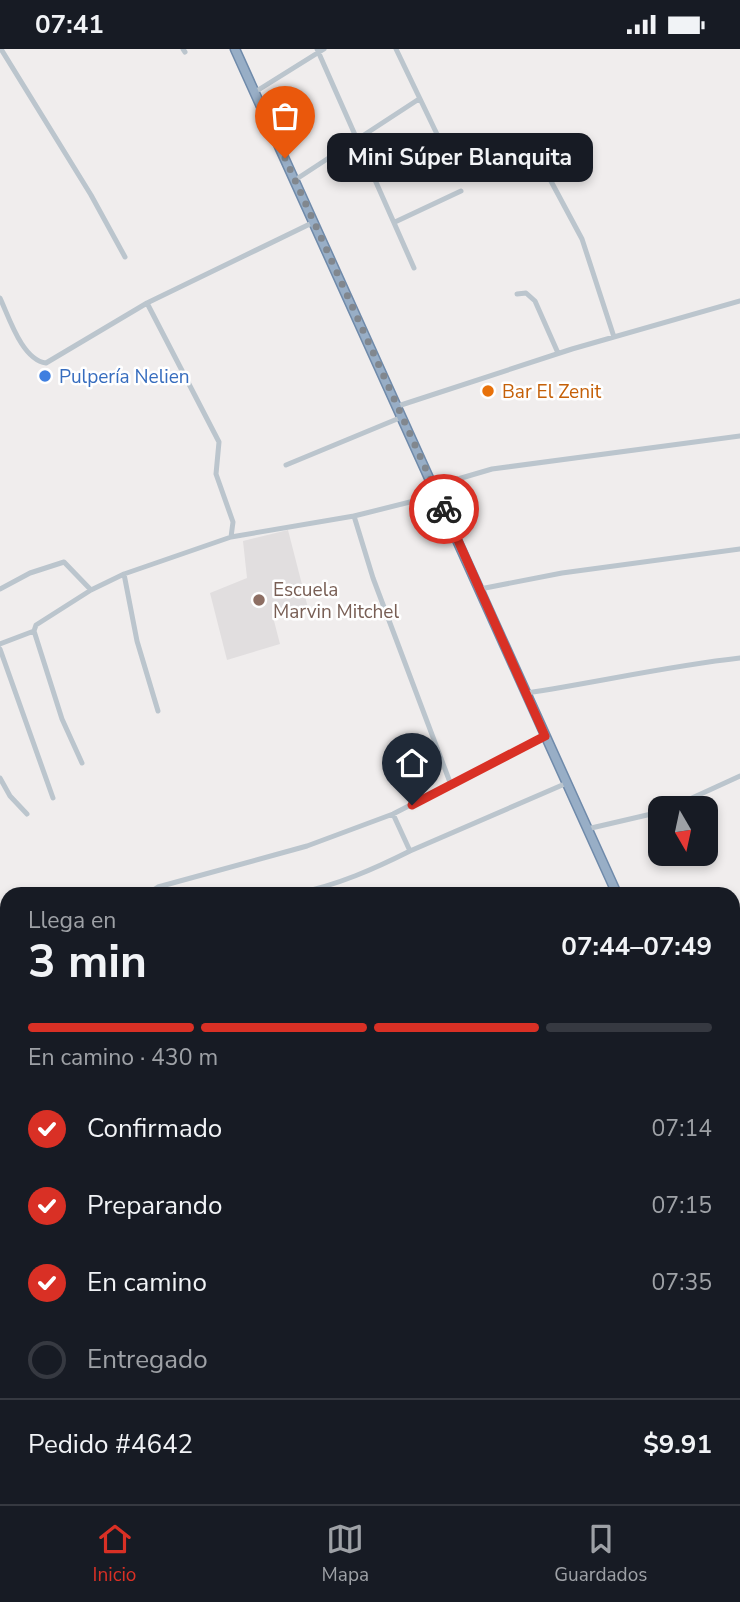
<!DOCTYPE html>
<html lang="es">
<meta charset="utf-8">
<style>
:root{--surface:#171b24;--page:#20242c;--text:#f1f3f6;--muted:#9ea1a6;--line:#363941;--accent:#d93025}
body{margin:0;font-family:"Nunito Sans",sans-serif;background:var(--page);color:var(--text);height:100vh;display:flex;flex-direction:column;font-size:26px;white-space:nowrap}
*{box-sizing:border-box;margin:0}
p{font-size:23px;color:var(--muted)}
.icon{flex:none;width:38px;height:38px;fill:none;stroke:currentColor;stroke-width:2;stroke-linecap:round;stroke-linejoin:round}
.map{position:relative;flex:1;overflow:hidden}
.side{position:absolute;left:0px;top:838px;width:740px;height:618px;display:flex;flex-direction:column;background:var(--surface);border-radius:21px 21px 0 0;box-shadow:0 4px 10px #0003}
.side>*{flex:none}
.needle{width:46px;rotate:171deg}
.controls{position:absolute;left:648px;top:747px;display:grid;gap:14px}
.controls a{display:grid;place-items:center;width:70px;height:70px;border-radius:14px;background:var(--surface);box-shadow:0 4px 10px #0003;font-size:35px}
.pin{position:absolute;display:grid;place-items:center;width:60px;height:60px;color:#fff;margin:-72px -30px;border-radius:50% 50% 50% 0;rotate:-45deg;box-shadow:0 0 7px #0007}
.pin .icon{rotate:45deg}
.courier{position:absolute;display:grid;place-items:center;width:70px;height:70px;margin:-35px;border:5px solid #d93025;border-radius:50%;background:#fff;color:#222;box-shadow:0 2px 9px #0007}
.bubble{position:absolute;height:49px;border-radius:14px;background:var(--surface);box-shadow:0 4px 10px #0003;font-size:23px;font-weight:700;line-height:49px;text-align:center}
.summary em{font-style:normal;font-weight:700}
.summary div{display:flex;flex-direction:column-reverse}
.summary{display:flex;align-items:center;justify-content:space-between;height:119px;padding:0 28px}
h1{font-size:46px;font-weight:700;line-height:52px}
.bar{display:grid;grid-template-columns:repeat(4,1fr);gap:10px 7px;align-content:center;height:84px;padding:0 28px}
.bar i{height:9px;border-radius:5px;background:var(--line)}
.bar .on{background:var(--accent)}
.bar p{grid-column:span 4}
.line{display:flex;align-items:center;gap:18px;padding:0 28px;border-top:2px solid var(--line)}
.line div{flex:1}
ol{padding:0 28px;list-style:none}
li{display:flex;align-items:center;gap:21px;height:77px}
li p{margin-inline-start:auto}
li .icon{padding:7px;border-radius:50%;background:var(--accent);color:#fff;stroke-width:4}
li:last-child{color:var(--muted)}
li i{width:38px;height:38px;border:4px solid var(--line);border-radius:50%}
.status{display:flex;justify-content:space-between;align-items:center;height:49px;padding:0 35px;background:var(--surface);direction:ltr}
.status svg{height:19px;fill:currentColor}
.menu{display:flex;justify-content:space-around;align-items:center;height:98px;border-top:2px solid var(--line);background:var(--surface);font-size:19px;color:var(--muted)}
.menu a{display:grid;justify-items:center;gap:4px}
.menu .on{color:var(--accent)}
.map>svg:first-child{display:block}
.education{fill:#e1dedf}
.green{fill:#baf0d0}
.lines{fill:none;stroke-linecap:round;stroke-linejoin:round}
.trunk-casing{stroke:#6f8aaa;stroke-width:11}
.minor{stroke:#bbc5cd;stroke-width:5}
.tertiary{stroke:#bbc5cd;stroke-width:6}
.trunk{stroke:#98aec6;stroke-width:8}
.done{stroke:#81878e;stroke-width:7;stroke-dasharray:0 12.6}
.route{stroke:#d93025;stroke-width:9}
.shop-dot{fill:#3f7fe0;stroke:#fff;stroke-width:2.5}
.food-dot{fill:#e8710a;stroke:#fff;stroke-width:2.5}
.education-dot{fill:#8d6e63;stroke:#fff;stroke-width:2.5}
.labels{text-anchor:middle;stroke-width:5;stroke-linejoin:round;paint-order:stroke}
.shop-label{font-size:19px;fill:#366cbe;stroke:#fff;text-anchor:start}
.food-label{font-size:19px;fill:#c56008;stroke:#fff;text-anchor:start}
.education-label{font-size:19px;fill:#785e54;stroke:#fff;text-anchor:start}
</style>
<div class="status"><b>07:41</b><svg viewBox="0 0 49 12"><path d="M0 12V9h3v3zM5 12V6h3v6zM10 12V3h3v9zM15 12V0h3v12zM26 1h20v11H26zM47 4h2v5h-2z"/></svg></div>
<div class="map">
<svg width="740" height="1455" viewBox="0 0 740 1455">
<rect width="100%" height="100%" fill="#f0eded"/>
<path class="education" d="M288,481L308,559L273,568L280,595L227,611L210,544L247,529L243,492Z"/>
<path class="green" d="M0,1223L7,1238V1449H97L98,1455H0Z"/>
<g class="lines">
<g class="trunk-casing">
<path id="trunk" d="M235,0L617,845
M733,1413L740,1452"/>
</g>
<path class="minor" d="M1,0L91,146L125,208
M183,0L185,3
M317,0L414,219
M396,0L448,108
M255,43L324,0
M545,121L582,190L614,288
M295,131L419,50
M395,173L461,142
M517,245L526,244L535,252L558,304
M0,249C9,268 22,311 46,314L147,254L314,173
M147,254L219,393L216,425L233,473L231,488
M398,357L572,300L740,252
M286,416L402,368
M434,437L492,420L740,387
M354,467L373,529L451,736
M124,525L137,592L158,662
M0,540L30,524L64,513L91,541L124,525L231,488L354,467L438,446
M480,540L562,524L740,500
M34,582L62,670L82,714
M0,595L34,582L36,576L91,541
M0,600L53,749
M527,644C599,633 668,617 740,609
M0,729L10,747L27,765
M668,760L740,727
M393,765L410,802L567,734
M587,780L660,763
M298,844C338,836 374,820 410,802
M147,845L158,838L307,797L393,765L545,687
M0,953L7,948
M733,989L740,987
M733,1065L740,1063
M0,1095L7,1093
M733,1131L740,1129
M0,1162L7,1159
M733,1302L740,1301
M179,1449V1455"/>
<path class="tertiary" d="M0,1205L7,1220
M108,1449L110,1455"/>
<use href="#trunk" class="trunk"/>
</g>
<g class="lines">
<path class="done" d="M285,109L444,460"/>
<path class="route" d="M412,756L545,687L444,460"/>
</g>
<circle class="shop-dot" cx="45" cy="327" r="7"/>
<circle class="food-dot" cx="488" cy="342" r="7"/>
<circle class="education-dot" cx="259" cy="551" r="7"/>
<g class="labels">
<g class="shop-label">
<text x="59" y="334">Pulpería Nelien</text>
</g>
<g class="food-label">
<text x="502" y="349">Bar El Zenit</text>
</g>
<g class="education-label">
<text x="273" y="547">Escuela<tspan x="273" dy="22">Marvin Mitchel</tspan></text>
</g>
</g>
</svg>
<div class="controls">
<a><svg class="needle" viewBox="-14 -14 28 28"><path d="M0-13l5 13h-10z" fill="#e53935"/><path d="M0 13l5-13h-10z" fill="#9ea1a6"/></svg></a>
</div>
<div class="pin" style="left:285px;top:109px;background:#ea580c"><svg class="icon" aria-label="bag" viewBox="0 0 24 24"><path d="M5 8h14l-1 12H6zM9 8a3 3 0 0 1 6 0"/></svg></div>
<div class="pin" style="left:412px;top:756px;background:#1f2937"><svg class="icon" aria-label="home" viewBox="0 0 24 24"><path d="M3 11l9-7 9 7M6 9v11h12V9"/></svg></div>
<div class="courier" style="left:444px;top:460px"><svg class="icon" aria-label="bike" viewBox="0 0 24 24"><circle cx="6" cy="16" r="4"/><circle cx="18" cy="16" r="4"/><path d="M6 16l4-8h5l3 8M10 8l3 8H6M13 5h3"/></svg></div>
<div class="bubble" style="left:327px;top:84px;width:266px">Mini Súper Blanquita</div>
<section class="side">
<div class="summary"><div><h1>3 min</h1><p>Llega en</p></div><em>07:44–07:49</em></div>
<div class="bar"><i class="on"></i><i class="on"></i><i class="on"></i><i></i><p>En camino · 430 m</p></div>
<ol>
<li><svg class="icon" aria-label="check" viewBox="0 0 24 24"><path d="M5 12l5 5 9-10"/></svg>Confirmado<p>07:14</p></li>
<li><svg class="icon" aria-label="check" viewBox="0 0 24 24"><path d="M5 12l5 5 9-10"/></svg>Preparando<p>07:15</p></li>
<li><svg class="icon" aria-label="check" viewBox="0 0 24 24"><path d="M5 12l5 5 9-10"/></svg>En camino<p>07:35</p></li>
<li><i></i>Entregado</li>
</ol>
<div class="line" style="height:91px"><div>Pedido #4642</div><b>$9.91</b></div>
</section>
</div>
<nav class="menu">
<a class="on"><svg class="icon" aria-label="home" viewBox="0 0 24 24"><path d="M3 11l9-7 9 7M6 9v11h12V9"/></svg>Inicio</a>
<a><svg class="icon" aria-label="map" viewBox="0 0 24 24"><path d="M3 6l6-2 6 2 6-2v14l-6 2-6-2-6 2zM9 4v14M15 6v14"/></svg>Mapa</a>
<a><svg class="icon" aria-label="saved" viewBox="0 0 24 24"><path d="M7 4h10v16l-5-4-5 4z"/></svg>Guardados</a>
</nav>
